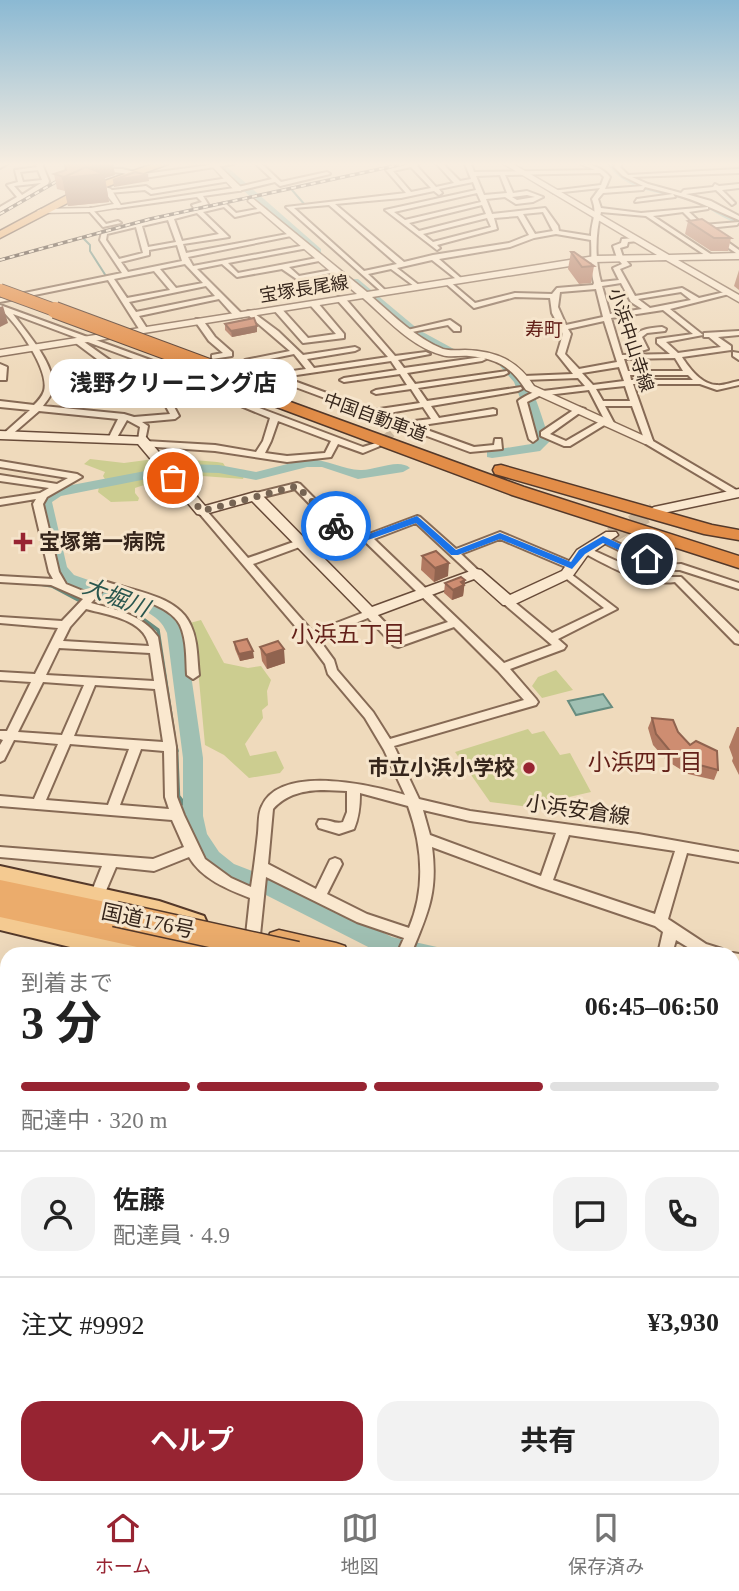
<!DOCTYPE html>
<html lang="ja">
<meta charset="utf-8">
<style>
:root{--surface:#fff;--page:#f2f2f2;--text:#222;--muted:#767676;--line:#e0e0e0;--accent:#972432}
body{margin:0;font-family:"Times New Roman","Noto Sans JP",serif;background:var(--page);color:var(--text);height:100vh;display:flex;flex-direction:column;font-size:26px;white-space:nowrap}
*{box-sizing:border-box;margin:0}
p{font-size:23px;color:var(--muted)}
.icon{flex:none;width:38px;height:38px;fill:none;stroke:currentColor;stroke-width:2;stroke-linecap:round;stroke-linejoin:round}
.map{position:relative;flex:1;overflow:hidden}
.panel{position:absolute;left:0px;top:947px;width:740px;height:548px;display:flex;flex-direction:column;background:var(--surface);border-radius:21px 21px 0 0;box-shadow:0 7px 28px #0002}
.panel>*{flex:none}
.pin{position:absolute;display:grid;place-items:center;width:60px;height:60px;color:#fff;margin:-30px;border:4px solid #fff;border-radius:50%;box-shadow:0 2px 7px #0007}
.courier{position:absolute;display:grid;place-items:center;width:70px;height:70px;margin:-35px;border:5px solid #1a73e8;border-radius:50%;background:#fff;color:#222;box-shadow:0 2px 9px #0007}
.bubble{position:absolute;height:49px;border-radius:21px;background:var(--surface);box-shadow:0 7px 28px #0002;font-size:23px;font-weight:700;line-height:49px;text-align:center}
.overview em{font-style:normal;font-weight:700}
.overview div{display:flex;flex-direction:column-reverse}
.overview{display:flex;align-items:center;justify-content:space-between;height:119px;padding:0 21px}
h1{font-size:46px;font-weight:700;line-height:52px}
.bar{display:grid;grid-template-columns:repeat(4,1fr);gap:10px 7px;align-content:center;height:84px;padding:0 21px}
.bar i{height:9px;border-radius:5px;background:var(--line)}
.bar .active{background:var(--accent)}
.bar p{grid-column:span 4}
.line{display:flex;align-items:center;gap:18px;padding:0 21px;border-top:2px solid var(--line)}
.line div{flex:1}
.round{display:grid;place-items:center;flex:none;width:74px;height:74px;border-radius:21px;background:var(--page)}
.primary-button{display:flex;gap:14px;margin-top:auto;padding:14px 21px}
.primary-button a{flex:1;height:80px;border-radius:21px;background:var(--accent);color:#fff;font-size:28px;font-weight:700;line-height:80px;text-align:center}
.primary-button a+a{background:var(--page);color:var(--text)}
.dock{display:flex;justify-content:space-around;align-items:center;height:98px;border-top:2px solid var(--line);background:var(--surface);font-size:19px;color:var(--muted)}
.dock a{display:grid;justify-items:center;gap:4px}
.dock .active{color:var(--accent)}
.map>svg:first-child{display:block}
.green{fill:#cccd90}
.water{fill:#a0c0b3;stroke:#688d80;stroke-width:2}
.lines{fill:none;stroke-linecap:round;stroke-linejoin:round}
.stream-far2{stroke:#688d80;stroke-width:2}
.stream-far1{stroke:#688d80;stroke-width:3.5}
.stream{stroke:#688d80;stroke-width:4.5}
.river{fill:#a0c0b3;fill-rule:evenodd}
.minor-tunnel{stroke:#cab69c;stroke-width:8;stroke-dasharray:8 4.5;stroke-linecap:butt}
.secondary-tunnel{stroke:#cab69c;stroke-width:16;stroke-dasharray:16 8;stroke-linecap:butt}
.minor-casing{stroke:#866a55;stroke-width:4}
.tertiary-casing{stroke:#866a55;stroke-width:3}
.secondary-casing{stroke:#684b39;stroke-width:3}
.primary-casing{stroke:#54392a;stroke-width:4}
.trunk-casing{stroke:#54392a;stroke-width:3}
.motorway-casing{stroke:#54392a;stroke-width:3}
.minor{fill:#fae8cf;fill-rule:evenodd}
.tertiary{fill:#fae8cf;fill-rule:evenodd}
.secondary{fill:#fae8cf;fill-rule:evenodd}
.primary{fill:#f4ca91;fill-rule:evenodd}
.trunk{fill:#ebac6c;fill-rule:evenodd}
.motorway{fill:#e28d48;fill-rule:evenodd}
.rail-casing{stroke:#35251b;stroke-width:3.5}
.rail{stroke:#f6e5cc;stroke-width:2;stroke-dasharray:5;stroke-linecap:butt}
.trunk-bridge-casing{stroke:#54392a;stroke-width:27;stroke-linecap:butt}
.motorway-bridge-far1-casing{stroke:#54392a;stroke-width:14;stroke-linecap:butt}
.motorway-bridge-casing{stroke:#54392a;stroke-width:18;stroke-linecap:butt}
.trunk-bridge{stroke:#ebac6c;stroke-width:24}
.motorway-bridge-far1{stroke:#e28d48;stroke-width:12}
.motorway-bridge{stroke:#e28d48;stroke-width:16}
.wall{fill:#b17961}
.shaded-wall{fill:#90634f}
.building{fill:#ce8d71;stroke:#90634f;stroke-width:2}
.route{fill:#1a73e8}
.done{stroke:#766453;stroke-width:7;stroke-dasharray:0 12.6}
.poi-dot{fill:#972432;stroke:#f6e5cc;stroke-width:2.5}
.labels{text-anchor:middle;stroke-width:6;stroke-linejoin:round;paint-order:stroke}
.far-street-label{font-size:18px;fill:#35251b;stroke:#f6e5cc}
.far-neighbourhood-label{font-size:19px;fill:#632019;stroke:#f6e5cc}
.poi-label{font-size:21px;font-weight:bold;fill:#35251b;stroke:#f6e5cc;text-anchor:start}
.street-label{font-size:21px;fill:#35251b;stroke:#f6e5cc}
.water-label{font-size:23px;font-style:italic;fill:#29564e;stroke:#f6e5cc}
.neighbourhood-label{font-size:23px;fill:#632019;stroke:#f6e5cc}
</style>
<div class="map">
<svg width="739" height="1493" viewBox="0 0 739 1493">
<rect width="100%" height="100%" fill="#efdabc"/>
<path class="green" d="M171,458L217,462L223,463L227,469L246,470L243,479L175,474L163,460Z
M90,459L124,463L154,459L168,477L135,488V493L139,498L138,501L111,502L98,492L99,487L108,484L103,476L105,472L84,464Z
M201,620L224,663L248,668L261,666L271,680L267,691L268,705L262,710L263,718L245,744L250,756L276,751L284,768L280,773L249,778L224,755L205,745L197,658L179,626Z
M556,670L573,690L542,698L532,686L538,677Z
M528,729L532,734L544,731L560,755L570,753L591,792L569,797L576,813L490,802L455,752Z"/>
<path class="water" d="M603,694L612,707L576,715L568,701Z"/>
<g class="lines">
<path class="stream-far2" d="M292,190L305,205
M83,238L90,245V251L106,276"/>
<path class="stream-far1" d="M40,584L52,586L82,602
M126,614L143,619L158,630L174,735
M176,746L177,751"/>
<path class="stream" d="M176,750L178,796L193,816"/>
<path class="river" d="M214,164H224L321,249V253H313Z
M607,164H616C636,191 675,189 704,199C716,204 727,211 739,217V224C723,219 710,208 695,202C663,192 628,193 607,164Z
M350,279H358L419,330L463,354L453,357L411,335L350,283Z
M506,362C532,372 541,417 550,441L540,451L492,458L487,457V451L531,444L536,440L514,382L500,366Z
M307,459C327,459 346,471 362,470C376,470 399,458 410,468L403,472L358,479L322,467H307L256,480L219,473L182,472L61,496L52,502L67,567L74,575L160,605L176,614L185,633L203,758V816L207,834L219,852L234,864L278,881L392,937L437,947L440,954L380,953L262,893L218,876L203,864L187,836L183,816V758L167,633C152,593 73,606 52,570C43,554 41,520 37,501L51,489L182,464L219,465L256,472Z
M733,1176L739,1178V1215L733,1212Z
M0,1181H7V1209H0Z"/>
<path class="minor-tunnel" d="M376,446L397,429"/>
<path class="secondary-tunnel" d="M611,535L654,511"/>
<g class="minor-casing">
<path id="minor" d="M0,164H7L0,168Z
M36,164H42L49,181L48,184L0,212V207L17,197L7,185L18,182L15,170L37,167ZM38,170L42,180L23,182L20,172ZM41,183L22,195L14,186Z
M217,164H234L144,178L122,173L94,170L97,168L122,169L144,174Z
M256,164H262L281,182L327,172L330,174L280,186L275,182L238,191L203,196L208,204L194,208L192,205L202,202L197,197L118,208L115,206L234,188L272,179Z
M407,164H419L417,166L436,187L454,183L437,164H443L460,181L471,179L465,164H471L474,172L595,170L581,164C593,164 602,168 610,177L605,189L643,186L623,176L614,167L616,164H622L620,167L628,175L739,169V173L632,177L648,184L681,193L684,190L713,187L715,184L719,186L739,184V188L722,190L735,203L732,205L716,190L686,194L711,201L739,216V220C717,211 697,200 673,194L675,197L635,202L637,199L673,194L645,187L643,190L603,193L598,199L601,208L641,213L708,207V209L689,212L703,225L739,222L737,225L708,228L739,250V255L699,228L683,212L653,216L712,255V257H708L646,216L601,212C595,234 595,261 601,282L619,280L613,268L622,264L617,258L613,246L621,243L622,239L636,238L639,240L638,241L628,242L627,246L620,248L623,257L630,265L620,269L635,296L682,288L699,298L729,291L733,293L670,309L703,335L666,342L678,353L721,347L709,337H704V333L739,331V335L718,337L731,346V350L682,357C689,368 702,385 717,385C723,386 732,382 739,381V385L717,390L700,384H633L653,441L738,491V495H732L646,444L632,406H605L614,423L613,425L606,424L570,446H564L541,436V432L578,407L585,409L550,434L566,441L604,419L589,390L539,396L527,402L537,439L533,442L529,439L518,401C521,398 535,391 539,390L543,391L585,386L578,378L524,380L520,378L524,376L573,374L557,354L563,334L552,313L550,298L515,297L474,308L444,282L449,281L475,303L515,293L552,294L557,288L593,285L594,283C590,268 592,256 591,240L556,234L534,238L510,247L439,259L462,279L463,280L460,282L432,260L397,268L420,286V288L418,289L391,269L368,274L386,291V293L384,294L286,207L406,193L386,170ZM411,167L431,188L411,192L393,171ZM600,173L604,177L601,185L551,191L554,193L600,188L592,199C598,215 591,220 591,236L559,231L558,226L545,208L492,214L486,199L505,197L516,204L533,202L543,197L527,191L513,193L505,175ZM500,175L507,193L484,195L476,176ZM473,182L476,190L385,210L437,250L440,248L437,245L497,229L494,218L518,216L529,235L509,243L433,255L404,262L335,204L401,198L434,191L439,195L442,193L439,189ZM477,193L481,202L405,220L394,212ZM527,195L535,197L517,200L512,197ZM329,205L397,264L364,271L294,208ZM482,205L486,214L419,231L409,223ZM543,212L553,231L535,234L523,214ZM487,218L491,227L433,242L423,234ZM621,283L631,302L642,309L610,314L602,286ZM596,289L603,317L566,325L558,307L560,292ZM681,292L691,300L650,308L638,299ZM663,310L693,334L657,339V343L670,354L622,355L611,318ZM604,321L617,362L579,369L565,354L571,334L568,329ZM675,358L683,371H628L624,359ZM619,367L624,381L593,385L582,373ZM630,375H688L693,380H631ZM625,386L630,401H603L596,389Z
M228,178L230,181L151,194L145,190L108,193L105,191L146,186L152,190Z
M225,203L236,213L263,208L266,210L235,217L224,207L203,212L229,237L183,244L186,253L293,233L296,235L188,257L193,266L306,245L308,246V248L228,263L238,273L322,257L325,259L324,260L289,267L299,276L337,269L340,271L298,280L282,269L237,277L222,264L197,269L241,313V317H235L219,299L139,316L148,330L144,332H141L108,280L0,302V298L122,273L100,240L102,232ZM197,213L219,234L182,241L174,219ZM168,220L176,242L148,247L142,226ZM136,227L143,253L119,259L106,240L107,234ZM177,245L182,261L128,272L121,262L149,255V250ZM185,264L203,283L176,288L160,269ZM154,271L170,290L127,298L114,279ZM206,286L215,296L136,312L129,302Z
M91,208L106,224L118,221L121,223L103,227L88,210Z
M338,297H344L395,356L426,352L430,354L398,360L404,368L482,357L486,359L482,361L407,373L415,384L507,371L508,373L504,375L418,388L427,401L521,387L522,389L518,391L431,406L439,418L493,409L496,410V414L416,426L474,447L494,445L495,439H501L502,449L470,452L263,375L253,377L226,394L238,400L363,447L376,443L380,446L363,453L338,444L331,457L287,462L215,451L142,446V443L138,440L140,427L127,420L115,441L112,442L108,439L118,419L39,411L9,437L2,435L30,410L0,407V401L34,405C38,401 42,397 44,391C50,370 16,322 0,309V305L224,387L251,373L264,371L273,374L306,369L294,354L245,364V360L290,351L248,315V311H251L278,331L303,355L355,347L359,349L355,351L307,359L314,368L388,357L338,301ZM13,314L168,372L131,379L111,361L80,339L73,341L105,365L126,384L152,380L170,414L134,417L124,414L43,406C46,402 50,397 52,392C59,368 26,332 13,314ZM391,361L397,370L344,378L340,380L344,382L400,374L407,385L376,390L372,392L376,394L411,389L420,403L373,410L283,377ZM177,375L217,390L219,397L270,418L263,441L256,452L215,445L145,441L148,426L142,422L175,419L179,416L159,379ZM423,407L431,419L406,422L383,414ZM278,421L331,441L325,453L287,456L265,453L271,441Z
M311,302H317L344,334V338L303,343L273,309L280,307L308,338L336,334L311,306Z
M196,319H202L215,337L232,352V356L212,359V355L223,353L209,341L195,321Z
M450,320L460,327V331H454L448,325L407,333L403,331Z
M662,327L666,329L665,331L647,333L642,337L648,349L641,351L634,336C642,328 651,328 662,327Z
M733,352L739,353V360L733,356Z
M0,364L7,367L6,380H0Z
M0,461L77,474L82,477L47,497L43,504L59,572L66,584L88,593L99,582H107C134,591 179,596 191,626C198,641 197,659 199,675L193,679L187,675C186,659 187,640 180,625C170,604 126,595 105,588L91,603C116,610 142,614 158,637L176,747L177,797L184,815L205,859L231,878L251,887C254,868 256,851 258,833C259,824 258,813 262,806C281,764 371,785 405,795L384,750L365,718L328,674L325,664L307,640L199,513V509H205L248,558L333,528L295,489L255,499L250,496L252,494L297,483L300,484L341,525L356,522L369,534L417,516L420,517L456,549L500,532L576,564V568H568L500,539L461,554L481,573L476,576L472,575L416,523L374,539L504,663L552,645L504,604L503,602L504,600H512L552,633L604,608L563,576V572L567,571L617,609L558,639L566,646L564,649L510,669L536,699L538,702L536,705L394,746L419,799L470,811L638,834L739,852V862L687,853L668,919L706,944L722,949L724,954H699L676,940L672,954H658L663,932L655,926L540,887L432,847C438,892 428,913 411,954H397L404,938L357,922L266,877L260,935L258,939L253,941L248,939L246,935L250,898C227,889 202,879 189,857L154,871L116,867L102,900L97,902L92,900L90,896L102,866L0,857V847L153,859L184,847L172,820L0,806V796L34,799L58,744L14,740L4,760L0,762V745L3,740L0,739V731H7L31,682L0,680V672L35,674L58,628L0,623V617L62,621L83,599L51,585L0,582V576L53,579L49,572L33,504L36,499L0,505V499L40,493L49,488L0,481V475L57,484L68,478L0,467ZM351,528L448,622L400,638L374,611L370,610L313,632L253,564ZM86,609C107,615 145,619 149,646L63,641L70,627ZM368,618L394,646L398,647L454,627L498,671L524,700L390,739L373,712L337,670L334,660L318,638ZM59,648L150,653L154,681L46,675ZM43,682L84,685L62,735L18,732ZM95,685L155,689L163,742L74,736ZM70,744L129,749L108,805L46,800ZM141,749L164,751L165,797L169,809L120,805ZM324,790L347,791V812L343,822C335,825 328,818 319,820L317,824L319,828L339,834L354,829C359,817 360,806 360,793L408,806C422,845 426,888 409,928L367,914L327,894L342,864L340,860L335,858L330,860L316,889L268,864L273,809C286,794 305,790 324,790ZM423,810L470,821L556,833L541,876L430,835ZM569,835L675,851L655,914L553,880Z
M603,536L665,565L681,564L739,583V589L680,570H660L600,541L598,539Z
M586,547L645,574L665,577H681L739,634V644L735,643L675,582C641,586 611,567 582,552L581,550Z
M733,953L739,954V966L733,965V954H730Z
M0,1039L7,1040V1054L0,1053Z
M0,1175H7V1193H0Z
M0,1399L7,1402V1422L0,1419Z
M733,1429L739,1430V1450L733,1449Z
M326,1488H348L350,1493H328Z
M425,1488H445V1493H425Z
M602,1488H622L624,1493H604Z"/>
</g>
<g class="tertiary-casing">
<path id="tertiary" d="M210,164H217L241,187V191H235Z
M504,164H513L669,255L739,253V259L678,260L739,295V302L666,260L595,262L372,297C394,316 416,338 443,349C450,351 457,350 465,350C496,351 517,360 534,386L653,440V444H645L526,390C510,366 498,359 469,356C460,355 450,358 442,355C411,347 386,318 363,298L0,356V350L357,294L248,201L251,197L367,292L595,256L657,255Z
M98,184L111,189L122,207L91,212L41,213L37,211L41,209L91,208L114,204L105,193L95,188Z
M125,1488H157L159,1493H127Z"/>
</g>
<g class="secondary-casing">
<path id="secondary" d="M0,431L146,437L205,506L255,492L260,493L372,607L476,569L481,570L510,595L562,571L577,550L606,532H616L618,535L587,556L572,577L513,605H503L474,579L370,618L365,616L252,501L202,515L197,514L138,444L0,439Z
M739,489V497L654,515L647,511L654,507Z"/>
</g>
<g class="primary-casing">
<path id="primary" d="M0,866L159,901L204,916L207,923L204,930L196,933L159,919L0,884Z
M0,910L141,944L149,947L152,954H99L0,930Z
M733,1288L739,1291V1343L733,1340Z"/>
</g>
<g class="trunk-casing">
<path id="trunk" d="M153,164H168L79,197L0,238V231L71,193Z
M0,880L115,904L124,907L127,914L121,922L221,943L230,946L233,954H169L0,917Z
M279,930L336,943L345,946L348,954L279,952L270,949L267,941L270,933Z
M733,1027L739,1029V1053L733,1052Z
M733,1057L739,1058V1101L733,1100Z"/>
</g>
<g class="motorway-casing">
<path id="motorway" d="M244,385L524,487L739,556V568L512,495L239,393L236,390L239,387Z
M501,465L712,525L739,530V540L704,534L495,474L493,470L495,466Z"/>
</g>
<use href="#minor" class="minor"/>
<use href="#tertiary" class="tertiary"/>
<use href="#secondary" class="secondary"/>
<use href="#primary" class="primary"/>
<use href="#trunk" class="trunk"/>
<use href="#motorway" class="motorway"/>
<g class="rail-casing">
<path id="rail" d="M0,214L87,164
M0,260L150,219L403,164"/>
</g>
<use href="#rail" class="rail"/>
<g class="trunk-bridge-casing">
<path id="trunk-bridge" d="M115,914L297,954"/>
</g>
<g class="motorway-bridge-far1-casing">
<path id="motorway-bridge-far1" d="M0,290L60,312"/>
</g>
<g class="motorway-bridge-casing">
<path id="motorway-bridge" d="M55,310L252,383"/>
</g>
<use href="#trunk-bridge" class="trunk-bridge"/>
<use href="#motorway-bridge-far1" class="motorway-bridge-far1"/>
<use href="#motorway-bridge" class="motorway-bridge"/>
</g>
<path class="wall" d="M66,164H113L115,175L105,178L109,202L68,206L65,191L57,189L54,174L66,170Z
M688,221L731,238L728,251H711L685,234Z
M571,252L594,266L591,283L579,284L568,269Z
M739,270V290L734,286Z
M286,282L315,286L316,294L293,298L287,290Z
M225,324L257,332L232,337L225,330Z
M422,556L448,576L434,582L421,570Z
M465,580L463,596L452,600L444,593L445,583Z
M234,642L254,658L240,661L235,649Z
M260,647L285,663L267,669L262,661Z
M652,718L678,732L718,770L714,780L688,774L667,761L653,745L648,728Z
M737,727H739V775L732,761L733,758L729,747Z"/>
<path class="shaded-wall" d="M100,164H113L115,175L105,178L109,202L68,206L62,178Z
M148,175L149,181L114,187L113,180Z
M315,286L316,294L293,298L292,289Z
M3,306L8,323L0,327V307Z
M257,326V332L232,337L231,331Z
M449,563L448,576L434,582L435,568Z
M465,580L463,596L452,600L453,590L461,582Z
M284,649L285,663L267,669L266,655Z
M253,651L254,658L240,661L239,654Z"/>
<path class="building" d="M66,164H100L88,168L86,167L64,177L54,174L66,170L65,165Z
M86,167L104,174L62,178Z
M135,172L148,175L113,180Z
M702,219L731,238H714L688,221Z
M571,252H574L594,266L582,267Z
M309,278L315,286L292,289L286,282Z
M254,318L257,326L231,331L225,324Z
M436,551L449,563L435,568L422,556Z
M461,577L465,580L461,582L464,585L453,590L445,583Z
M247,639L253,651L239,654L234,642Z
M278,641L284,649L266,655L260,647Z
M652,718L673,720L678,732L690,745L696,741L717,751L718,770L692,763L670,751L656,734Z"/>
<linearGradient id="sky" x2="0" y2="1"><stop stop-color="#8bb9d3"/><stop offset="0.44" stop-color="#f8eee1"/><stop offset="1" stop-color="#f8eee1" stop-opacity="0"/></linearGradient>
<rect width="739" height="373" fill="url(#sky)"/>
<path class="route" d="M417,516L456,550L500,533L571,562L579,550L603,536L651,559L643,561L603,543L585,554L572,569L500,539L458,555H451L416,523L368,540L351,527L339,531L332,526L353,521L369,534Z"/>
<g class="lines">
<path class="done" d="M173,478L202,511L297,486L336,526"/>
</g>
<g class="poi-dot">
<path d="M19.5 531.5h7v7h7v7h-7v7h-7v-7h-7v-7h7z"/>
<circle cx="529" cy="768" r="7"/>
</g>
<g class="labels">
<g class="far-street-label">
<text transform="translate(304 289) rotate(-9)" y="6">宝塚長尾線</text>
<text transform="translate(631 340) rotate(72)" y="6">小浜中山寺線</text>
<text transform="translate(375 417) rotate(20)" y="6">中国自動車道</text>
</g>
<g class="far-neighbourhood-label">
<text x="544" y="336">寿町</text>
</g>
<g class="poi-label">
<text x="39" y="549">宝塚第一病院</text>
<text x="515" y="775" text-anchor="end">市立小浜小学校</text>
</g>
<g class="street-label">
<text transform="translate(578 810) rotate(8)" y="7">小浜安倉線</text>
<text transform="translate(148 921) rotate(12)" y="7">国道176号</text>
</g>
<g class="water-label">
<text transform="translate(116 597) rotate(21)" y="8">大堀川</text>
</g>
<g class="neighbourhood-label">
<text x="348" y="642">小浜五丁目</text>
<text x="645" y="770">小浜四丁目</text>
</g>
</g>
</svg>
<div class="pin" style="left:173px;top:478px;background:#ea580c"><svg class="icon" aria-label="bag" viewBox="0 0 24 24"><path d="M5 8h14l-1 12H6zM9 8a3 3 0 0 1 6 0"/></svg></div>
<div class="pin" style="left:647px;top:559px;background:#1f2937"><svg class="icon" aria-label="home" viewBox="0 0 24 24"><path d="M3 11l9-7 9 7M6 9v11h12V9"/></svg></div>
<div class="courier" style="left:336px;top:526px"><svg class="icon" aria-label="bike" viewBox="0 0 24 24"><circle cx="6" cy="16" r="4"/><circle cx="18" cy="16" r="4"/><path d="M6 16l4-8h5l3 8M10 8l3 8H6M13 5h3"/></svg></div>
<div class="bubble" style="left:49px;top:359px;width:248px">浅野クリーニング店</div>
<section class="panel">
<div class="overview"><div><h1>3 分</h1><p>到着まで</p></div><em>06:45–06:50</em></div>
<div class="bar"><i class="active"></i><i class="active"></i><i class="active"></i><i></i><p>配達中 · 320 m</p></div>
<div class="line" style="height:126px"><a class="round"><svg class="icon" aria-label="person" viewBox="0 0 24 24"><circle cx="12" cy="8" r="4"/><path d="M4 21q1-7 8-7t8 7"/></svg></a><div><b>佐藤</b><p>配達員 · 4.9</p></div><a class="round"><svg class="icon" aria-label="chat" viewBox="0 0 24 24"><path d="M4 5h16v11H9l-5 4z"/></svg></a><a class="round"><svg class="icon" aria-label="phone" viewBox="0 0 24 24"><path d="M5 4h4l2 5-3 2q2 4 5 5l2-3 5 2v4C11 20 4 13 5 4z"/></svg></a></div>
<div class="line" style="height:91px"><div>注文 #9992</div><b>¥3,930</b></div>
<div class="primary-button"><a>ヘルプ</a><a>共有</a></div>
</section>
</div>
<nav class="dock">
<a class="active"><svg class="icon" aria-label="home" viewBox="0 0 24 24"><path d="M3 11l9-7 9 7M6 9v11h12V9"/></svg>ホーム</a>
<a><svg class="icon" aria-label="map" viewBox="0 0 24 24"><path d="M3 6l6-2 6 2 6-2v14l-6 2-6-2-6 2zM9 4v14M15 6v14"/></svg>地図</a>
<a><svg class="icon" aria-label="saved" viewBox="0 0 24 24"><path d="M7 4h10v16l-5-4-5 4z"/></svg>保存済み</a>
</nav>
